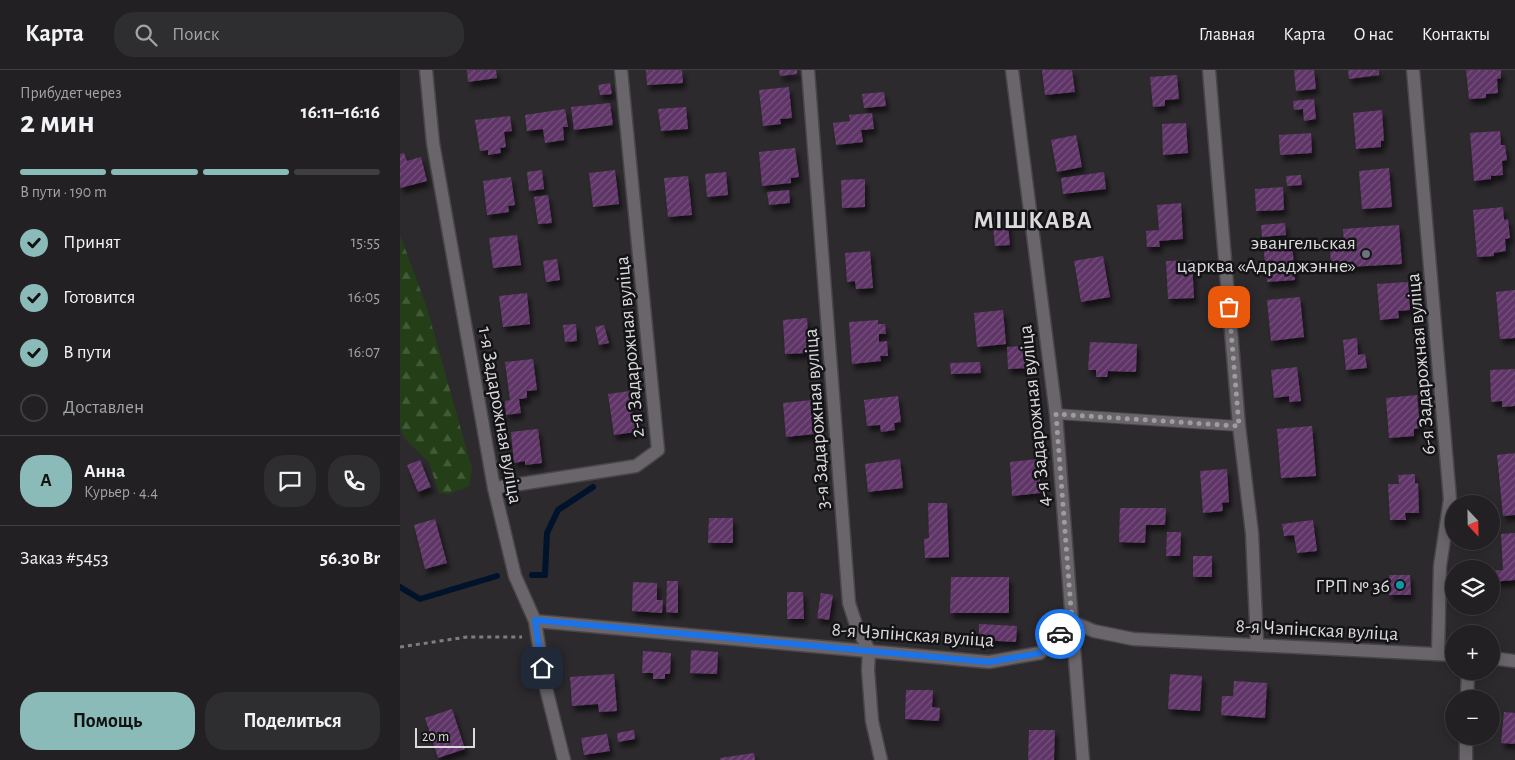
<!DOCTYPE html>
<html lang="ru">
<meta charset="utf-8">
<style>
:root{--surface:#222022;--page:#2e2d2f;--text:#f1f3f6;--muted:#a2a3a5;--line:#3f3e40;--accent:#8bbbb9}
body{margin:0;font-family:"Alegreya Sans",sans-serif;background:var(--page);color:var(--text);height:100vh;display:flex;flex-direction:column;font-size:19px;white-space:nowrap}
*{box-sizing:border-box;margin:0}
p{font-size:16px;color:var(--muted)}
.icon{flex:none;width:28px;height:28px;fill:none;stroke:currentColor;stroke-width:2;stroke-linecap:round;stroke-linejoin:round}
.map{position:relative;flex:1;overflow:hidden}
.sheet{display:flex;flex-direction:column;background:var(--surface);width:400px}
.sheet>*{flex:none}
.needle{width:32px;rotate:158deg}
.controls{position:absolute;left:1045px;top:425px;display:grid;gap:10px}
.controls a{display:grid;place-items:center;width:55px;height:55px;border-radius:50%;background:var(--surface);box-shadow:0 2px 12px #0003,0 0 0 1px var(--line);font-size:25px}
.scale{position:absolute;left:15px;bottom:12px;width:60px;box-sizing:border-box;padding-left:5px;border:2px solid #dbd9dc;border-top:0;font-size:14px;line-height:18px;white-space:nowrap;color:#dbd9dc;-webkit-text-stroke:4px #141315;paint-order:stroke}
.pin{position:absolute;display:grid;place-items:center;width:42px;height:42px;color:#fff;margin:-21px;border-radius:10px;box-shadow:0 2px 8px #0006}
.courier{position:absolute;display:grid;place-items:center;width:50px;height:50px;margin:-25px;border:4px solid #1a73e8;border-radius:50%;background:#fff;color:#222;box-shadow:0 1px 6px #0007}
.overview em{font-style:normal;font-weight:700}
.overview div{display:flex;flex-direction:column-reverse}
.overview{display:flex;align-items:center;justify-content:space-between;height:85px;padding:0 20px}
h1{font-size:32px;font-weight:700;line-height:38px}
.bar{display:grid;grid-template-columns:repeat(4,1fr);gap:8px 5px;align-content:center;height:60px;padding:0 20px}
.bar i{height:6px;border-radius:4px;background:var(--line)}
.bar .on{background:var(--accent)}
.bar p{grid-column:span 4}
.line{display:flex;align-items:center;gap:12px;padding:0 20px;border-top:1px solid var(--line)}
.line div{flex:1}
.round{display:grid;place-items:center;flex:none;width:52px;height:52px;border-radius:20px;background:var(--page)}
ol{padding:0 20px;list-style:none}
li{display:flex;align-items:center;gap:15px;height:55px}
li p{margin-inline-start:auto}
li .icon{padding:5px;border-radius:50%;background:var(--accent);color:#111;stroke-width:4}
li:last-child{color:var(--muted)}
li i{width:28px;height:28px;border:2px solid var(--line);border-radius:50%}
.primary-button{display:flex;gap:10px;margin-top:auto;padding:10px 20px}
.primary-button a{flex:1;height:58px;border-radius:20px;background:var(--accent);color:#111;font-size:20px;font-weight:700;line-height:58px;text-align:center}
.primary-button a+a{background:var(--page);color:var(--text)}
header{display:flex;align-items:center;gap:30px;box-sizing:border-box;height:70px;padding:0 25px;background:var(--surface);border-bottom:1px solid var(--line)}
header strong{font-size:24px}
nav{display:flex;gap:28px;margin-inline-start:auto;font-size:18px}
.search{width:350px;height:45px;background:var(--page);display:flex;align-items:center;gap:12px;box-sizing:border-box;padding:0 18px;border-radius:20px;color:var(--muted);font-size:19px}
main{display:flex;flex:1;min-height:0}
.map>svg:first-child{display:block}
.forest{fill:url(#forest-firs)}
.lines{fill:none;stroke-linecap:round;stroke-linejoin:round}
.stream{stroke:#00132b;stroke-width:6}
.building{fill:url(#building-hatch);filter:url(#shadow)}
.lane-casing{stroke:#484649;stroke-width:12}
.street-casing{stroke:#484649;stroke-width:15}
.secondary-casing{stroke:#484649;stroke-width:15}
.path{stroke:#807d81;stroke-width:3;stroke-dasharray:4 4;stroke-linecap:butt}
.lane{stroke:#69656a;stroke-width:10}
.street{stroke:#69656a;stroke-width:12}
.secondary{stroke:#69656a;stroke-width:12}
.done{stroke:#9e9c9f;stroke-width:5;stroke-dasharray:0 9}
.route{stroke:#1a73e8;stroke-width:6}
.worship-dot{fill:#6b7280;stroke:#141315;stroke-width:2}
.culture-dot{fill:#0f9aa8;stroke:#141315;stroke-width:2}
.labels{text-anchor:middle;stroke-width:5;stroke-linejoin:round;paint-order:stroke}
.poi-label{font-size:20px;fill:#dbd9dc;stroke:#141315;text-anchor:end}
.street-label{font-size:20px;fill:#dbd9dc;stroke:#141315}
.district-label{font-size:25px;font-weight:bold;letter-spacing:1px;fill:#dbd9dc;stroke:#141315}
</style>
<header>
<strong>Карта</strong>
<div class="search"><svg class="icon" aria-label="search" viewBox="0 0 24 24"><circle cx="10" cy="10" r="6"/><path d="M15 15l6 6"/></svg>Поиск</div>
<nav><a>Главная</a><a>Карта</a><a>О нас</a><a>Контакты</a></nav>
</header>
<main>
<section class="sheet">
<div class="overview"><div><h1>2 мин</h1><p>Прибудет через</p></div><em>16:11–16:16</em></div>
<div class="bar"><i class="on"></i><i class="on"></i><i class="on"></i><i></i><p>В пути · 190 m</p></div>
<ol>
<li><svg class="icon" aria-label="check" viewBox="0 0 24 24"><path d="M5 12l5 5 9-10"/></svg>Принят<p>15:55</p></li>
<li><svg class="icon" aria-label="check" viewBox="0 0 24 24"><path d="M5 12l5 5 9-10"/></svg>Готовится<p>16:05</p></li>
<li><svg class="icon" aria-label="check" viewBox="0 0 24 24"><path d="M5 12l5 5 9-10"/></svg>В пути<p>16:07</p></li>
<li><i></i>Доставлен</li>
</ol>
<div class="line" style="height:90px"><b class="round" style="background:var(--accent);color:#111">А</b><div><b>Анна</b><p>Курьер · 4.4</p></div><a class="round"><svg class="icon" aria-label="chat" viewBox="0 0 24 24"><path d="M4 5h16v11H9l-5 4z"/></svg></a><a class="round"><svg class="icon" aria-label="phone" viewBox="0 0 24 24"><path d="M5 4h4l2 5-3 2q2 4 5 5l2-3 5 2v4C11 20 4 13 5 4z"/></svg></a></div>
<div class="line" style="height:65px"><div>Заказ #5453</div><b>56.30 Br</b></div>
<div class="primary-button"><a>Помощь</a><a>Поделиться</a></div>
</section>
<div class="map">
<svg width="1115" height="690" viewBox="0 0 1115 690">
<defs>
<pattern id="forest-firs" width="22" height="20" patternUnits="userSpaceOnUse" patternTransform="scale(1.25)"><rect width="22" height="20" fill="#243f18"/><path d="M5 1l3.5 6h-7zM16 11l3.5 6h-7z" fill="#435a39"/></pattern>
<pattern id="building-hatch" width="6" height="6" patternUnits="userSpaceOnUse" patternTransform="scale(1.25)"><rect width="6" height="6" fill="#5f3567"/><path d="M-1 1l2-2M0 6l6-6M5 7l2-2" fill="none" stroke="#75527c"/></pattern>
<filter id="shadow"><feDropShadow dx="3" dy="5.5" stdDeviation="2.5" flood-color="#0009"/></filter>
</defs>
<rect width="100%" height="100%" fill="#2d2a2e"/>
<path class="forest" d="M0,165L26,235L72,399L69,416L49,424L39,423L29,392L4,368L0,357Z"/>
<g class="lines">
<path class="stream" d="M132,505H145L147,463L158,440L193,417
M0,517L20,529L97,506"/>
</g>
<path class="building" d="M67,0H96L97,8L68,12Z
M246,0H282L283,13L247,15Z
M379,0H397V4L380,6Z
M642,0H672L675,22L645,25Z
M894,0H914L916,19L896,21Z
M948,0H979V5L949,9Z
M1066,0H1101V8L1097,9L1098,23L1086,24V28L1069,29Z
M777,5L779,29L765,30V36L753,37L750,7Z
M210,13L212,24L200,25L198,15Z
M389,17L392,48L380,49L381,54L363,56L359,20Z
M484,22L486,36L464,38L462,24Z
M914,29L916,49L904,51L903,39L894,40L893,31Z
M210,33L213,55L174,60L171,37Z
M286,37L288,59L261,61L258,39Z
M165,39L168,57H163L164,70L145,73L143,59L127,61L125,45Z
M982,40L984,71H981V77L956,79L953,43Z
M472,43L474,59L461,60L463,72L436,75L433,53L450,51L449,45Z
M110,46L112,61L104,62L106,77L100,78L101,83L88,85V80L80,81L75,50Z
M786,53L788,83L763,85L762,54Z
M1100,61L1101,75H1105L1107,90L1102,91L1103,105L1091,106V109L1074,111L1070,63Z
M911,63L912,83L880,85L879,65Z
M676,65L682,97L657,102L651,70Z
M395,78L399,107L391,108V113L362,116L359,82Z
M4,83L7,91L21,87L27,111L0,118V84Z
M989,98L992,137L962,139L959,101Z
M142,100L144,119L129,121L127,102Z
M215,100L219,134L193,137L189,103Z
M326,102L328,125L307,127L305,104Z
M704,102L706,119L663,124L661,108Z
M901,105L902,115L887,116L886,106Z
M288,106L292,145L268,147L264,108Z
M111,107L115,135L108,136L109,142L87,145L83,111Z
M465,109V137L442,138L441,110Z
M883,117L884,140L856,141L855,119Z
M389,120L390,133L369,135L367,122Z
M148,125L152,153L138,154L134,127Z
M781,133L783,169L759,171L760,177H747L746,161L759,160L757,135Z
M1103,137L1104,150L1108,149L1110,168L1105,169L1106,181L1094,183V186L1077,187L1073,140Z
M607,146L610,175L595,176L592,148Z
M885,153L886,165L862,167L861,155Z
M999,155L1002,194L931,198L930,175L944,174L943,159Z
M117,165L121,195L93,198L89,168Z
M892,171L895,210L867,212L863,173Z
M470,181L473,218L456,219L455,211L447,212L445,183Z
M703,186L710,227L681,232L674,191Z
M157,189L160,210L146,212L143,191Z
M792,190L794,228L768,229L766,191Z
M1008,212L1010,240L998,241L999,248L980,250L977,214Z
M1115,220V268L1100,269L1096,222Z
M127,223L130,254L103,257L99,226Z
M900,227L904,267L871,271L867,230Z
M603,240L606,274L577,277L574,243Z
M407,248L409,283L385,284L383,250Z
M478,250V254H485L486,264H479V272L487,271L488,286H480L481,291L452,294L449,252Z
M176,254L177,271L165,272L163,255Z
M204,255L209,273L199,275L195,257Z
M957,268L958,285L965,284L967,298L946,300L943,270Z
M690,272L737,274L736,302L708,301L707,307H696V300H688Z
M626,276L628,298L608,299L607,277Z
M133,289L137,320L127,321V328L119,329L121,343L106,345L105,331L110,330L105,292Z
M580,292L581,303L551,304L550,293Z
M897,297L901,331L889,332V326L874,328L871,300Z
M1115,299V336L1102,337V331L1091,332L1090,300Z
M230,321L235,362L214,365L208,324Z
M1017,325L1020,358L1014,359V366L989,368L986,328Z
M498,326L501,352L494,353L495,360L481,362L480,355L467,356L464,330Z
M412,330L415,364L386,367L383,333Z
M912,356L916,406L881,408L877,359Z
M138,359L142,393L125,395V391L114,393L111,362Z
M1115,383V445L1103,446L1097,385Z
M500,389L503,418L468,422L465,394Z
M638,389L641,423L612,426L610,392Z
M20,390L31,417L18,422L7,395Z
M827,399L829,432L822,433L823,441L803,443L800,401Z
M1015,404V413H1018L1019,443H1005L1006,450H990L988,414H999L998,405Z
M528,433H547L549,487L525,488L524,469L529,468Z
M720,438H766L765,455H746L745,473L719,472Z
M309,448H333V473H308Z
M35,449L47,493L25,499L14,455Z
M913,450L917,481L897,483L894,465L884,466L882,454Z
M767,462H781L780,486H766Z
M1115,463V510L1091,512V501L1103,500L1101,464Z
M793,486H812V507H793Z
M989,505H1010L1011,525H989Z
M551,507H609V543H550Z
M267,511H278V543L266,542Z
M233,512L257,513V530H263L262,543L232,541Z
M387,522H403L404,549H387Z
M421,523L433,525L429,550L417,548Z
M579,554L617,556L616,572L579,570Z
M291,580L318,582L317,604L290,603Z
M243,581L271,583L270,604H265V609H253V603H242Z
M214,604L217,641L199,642L198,634L172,636L170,607Z
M770,604L802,606L800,641L768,639Z
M834,611L867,613L865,648L821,645L822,626H833Z
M506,620H533L532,637L540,638L539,651L505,649Z
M52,639L65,679L38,688L25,648Z
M1104,642L1115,643V674L1101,673Z
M234,660L235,669L218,672L217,663Z
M629,660H655L654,690H628Z
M207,664L210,681L184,685L181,668Z
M354,683L355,690H320V688Z"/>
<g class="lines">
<g class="lane-casing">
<path id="lane" d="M656,344L839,356"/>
</g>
<g class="street-casing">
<path id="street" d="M26,0L33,73L94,418L115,506L135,551L145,614L164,690
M408,0L449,533L457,558L469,580L468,600L472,651L481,690
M809,0L839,356L852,463L857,574
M1013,0L1050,429L1040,496L1038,584
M94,418L236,396L258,380L221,0
M135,551L589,592L640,583L672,552
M672,552L683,690
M1067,629L1068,601
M1066,690V666"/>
</g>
<g class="secondary-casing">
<path id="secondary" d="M612,0L656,344L672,552L694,561L733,569L1054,585
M1091,588L1115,591"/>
</g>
<path class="path" d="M0,577L67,567H122"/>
<use href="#lane" class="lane"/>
<use href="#street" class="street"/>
<use href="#secondary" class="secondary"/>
</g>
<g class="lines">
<path class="done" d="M660,564L672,552L656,344L839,356L829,237"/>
<path class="route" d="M142,598L135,550L589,592L640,583L660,564"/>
</g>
<circle class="worship-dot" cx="966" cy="184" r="5"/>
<circle class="culture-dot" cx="1000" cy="515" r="5"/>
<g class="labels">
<g class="poi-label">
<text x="956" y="179">эвангельская<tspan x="956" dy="23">царква «Адраджэнне»</tspan></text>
<text x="990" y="522">ГРП № 36</text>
</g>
<g class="street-label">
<text transform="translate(229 277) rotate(-95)" y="7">2-я Задарожная вуліца</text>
<text transform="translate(1020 294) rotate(-95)" y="7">6-я Задарожная вуліца</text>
<text transform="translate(101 345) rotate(80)" y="7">1-я Задарожная вуліца</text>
<text transform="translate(634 346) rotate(-96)" y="7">4-я Задарожная вуліца</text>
<text transform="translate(416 349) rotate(-94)" y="7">3-я Задарожная вуліца</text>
<text transform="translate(917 559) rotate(3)" y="7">8-я Чэпінская вуліца</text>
<text transform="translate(513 564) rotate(4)" y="7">8-я Чэпінская вуліца</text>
</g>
<g class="district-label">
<text x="633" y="158">МІШКАВА</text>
</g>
</g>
</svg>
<div class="controls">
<a><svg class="needle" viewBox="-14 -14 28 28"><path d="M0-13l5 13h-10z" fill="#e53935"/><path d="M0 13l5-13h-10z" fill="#a2a3a5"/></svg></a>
<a><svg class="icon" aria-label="layers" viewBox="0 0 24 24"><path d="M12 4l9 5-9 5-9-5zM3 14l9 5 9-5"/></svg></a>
<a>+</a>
<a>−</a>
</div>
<div class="scale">20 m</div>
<div class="pin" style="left:829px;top:237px;background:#ea580c"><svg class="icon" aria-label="bag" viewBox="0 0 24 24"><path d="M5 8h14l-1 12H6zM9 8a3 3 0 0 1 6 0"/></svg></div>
<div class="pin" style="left:142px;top:598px;background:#1f2937"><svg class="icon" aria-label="home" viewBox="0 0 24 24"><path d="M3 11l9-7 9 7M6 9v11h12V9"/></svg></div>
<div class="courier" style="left:660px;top:564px"><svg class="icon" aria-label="car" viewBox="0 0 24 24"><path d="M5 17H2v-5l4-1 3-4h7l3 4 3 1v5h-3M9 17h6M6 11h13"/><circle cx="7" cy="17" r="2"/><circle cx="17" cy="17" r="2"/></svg></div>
</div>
</main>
